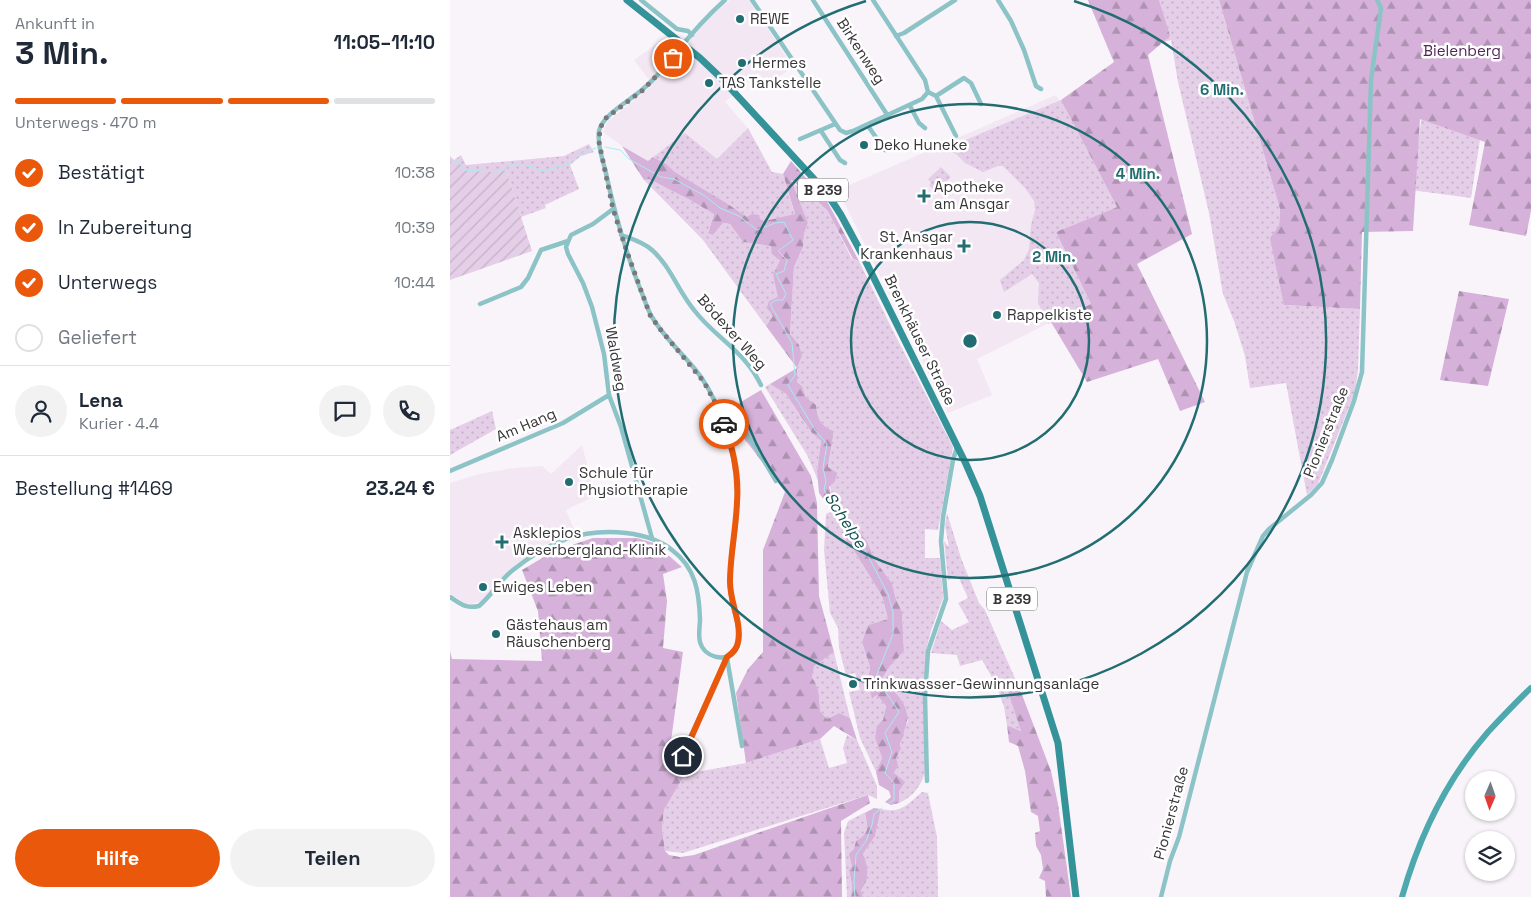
<!DOCTYPE html>
<html lang="de">
<meta charset="utf-8">
<style>
:root{--surface:#fff;--page:#f2f2f3;--text:#1f2937;--muted:#747a83;--line:#e0e1e3;--accent:#ea580c}
body{margin:0;font-family:"Space Grotesk",sans-serif;background:var(--page);color:var(--text);height:100vh;display:flex;flex-direction:column;font-size:19px;white-space:nowrap}
*{box-sizing:border-box;margin:0}
p{font-size:16px;color:var(--muted)}
.icon{flex:none;width:28px;height:28px;fill:none;stroke:currentColor;stroke-width:2;stroke-linecap:round;stroke-linejoin:round}
.map{position:relative;flex:1;overflow:hidden}
.details{display:flex;flex-direction:column;background:var(--surface);width:450px}
.details>*{flex:none}
.needle{width:32px;rotate:182deg}
.tools{position:absolute;left:1015px;top:771px;display:grid;gap:10px}
.tools a{display:grid;place-items:center;width:50px;height:50px;border-radius:50%;background:var(--surface);box-shadow:0 1px 4px #0004;font-size:25px}
.pin{position:absolute;display:grid;place-items:center;width:42px;height:42px;color:#fff;margin:-21px;border:2px solid #fff;border-radius:50%;box-shadow:0 1px 5px #0007}
.courier{position:absolute;display:grid;place-items:center;width:50px;height:50px;margin:-25px;border:4px solid #ea580c;border-radius:50%;background:#fff;color:#222;box-shadow:0 1px 6px #0007}
.headline em{font-style:normal;font-weight:700}
.headline div{display:flex;flex-direction:column-reverse}
.headline{display:flex;align-items:center;justify-content:space-between;height:85px;padding:0 15px}
h1{font-size:32px;font-weight:700;line-height:38px}
.bar{display:grid;grid-template-columns:repeat(4,1fr);gap:8px 5px;align-content:center;height:60px;padding:0 15px}
.bar i{height:6px;border-radius:4px;background:var(--line)}
.bar .selected{background:var(--accent)}
.bar p{grid-column:span 4}
.line{display:flex;align-items:center;gap:12px;padding:0 15px;border-top:1px solid var(--line)}
.line div{flex:1}
.round{display:grid;place-items:center;flex:none;width:52px;height:52px;border-radius:26px;background:var(--page)}
ol{padding:0 15px;list-style:none}
li{display:flex;align-items:center;gap:15px;height:55px}
li p{margin-inline-start:auto}
li .icon{padding:5px;border-radius:50%;background:var(--accent);color:#fff;stroke-width:4}
li:last-child{color:var(--muted)}
li i{width:28px;height:28px;border:2px solid var(--line);border-radius:50%}
.primary-button{display:flex;gap:10px;margin-top:auto;padding:10px 15px}
.primary-button a{flex:1;height:58px;border-radius:30px;background:var(--accent);color:#fff;font-size:20px;font-weight:700;line-height:58px;text-align:center}
.primary-button a+a{background:var(--page);color:var(--text)}
main{display:flex;flex:1;min-height:0}
.map>svg:first-child{display:block}
.built{fill:#f2e7f3}
.grass{fill:url(#grass-dots)}
.forest{fill:url(#forest-firs)}
.garden{fill:url(#garden-furrows)}
.lines{fill:none;stroke-linecap:round;stroke-linejoin:round}
.stream{stroke:#a8ecf0;stroke-width:1}
.street{stroke:#8cc3c7;stroke-width:4.5}
.secondary{stroke:#4ea9af;stroke-width:6}
.primary{stroke:#349399;stroke-width:7}
.done{stroke:#7b787b;stroke-width:5;stroke-dasharray:0 9}
.route{stroke:#ea580c;stroke-width:6}
.ring{fill:none;stroke:#216d71;stroke-width:2.5}
.poi-dot{fill:#216d71;stroke:#fff;stroke-width:2}
.labels{text-anchor:middle;stroke-width:5;stroke-linejoin:round;paint-order:stroke}
.shield{fill:#fff;stroke:#737273;stroke-width:1}
.shield-label{font-size:14px;font-weight:bold;fill:#373537}
.poi-label{font-size:15px;fill:#373537;stroke:#fff;text-anchor:start}
.street-label{font-size:15px;fill:#373537;stroke:#fff}
.park-label{font-size:15px;fill:#522658;stroke:#fff}
.water-label{font-size:16px;font-style:italic;fill:#155054;stroke:#fff}
.centre{fill:#216d71;stroke:#fff;stroke-width:2.5}
.ring-label{font-size:15px;text-anchor:middle;font-weight:bold;fill:#216d71;stroke:#fff;stroke-width:5;stroke-linejoin:round;paint-order:stroke}
</style>
<main>
<section class="details">
<div class="headline"><div><h1>3 Min.</h1><p>Ankunft in</p></div><em>11:05–11:10</em></div>
<div class="bar"><i class="selected"></i><i class="selected"></i><i class="selected"></i><i></i><p>Unterwegs · 470 m</p></div>
<ol>
<li><svg class="icon" aria-label="check" viewBox="0 0 24 24"><path d="M5 12l5 5 9-10"/></svg>Bestätigt<p>10:38</p></li>
<li><svg class="icon" aria-label="check" viewBox="0 0 24 24"><path d="M5 12l5 5 9-10"/></svg>In Zubereitung<p>10:39</p></li>
<li><svg class="icon" aria-label="check" viewBox="0 0 24 24"><path d="M5 12l5 5 9-10"/></svg>Unterwegs<p>10:44</p></li>
<li><i></i>Geliefert</li>
</ol>
<div class="line" style="height:90px"><a class="round"><svg class="icon" aria-label="person" viewBox="0 0 24 24"><circle cx="12" cy="8" r="4"/><path d="M4 21q1-7 8-7t8 7"/></svg></a><div><b>Lena</b><p>Kurier · 4.4</p></div><a class="round"><svg class="icon" aria-label="chat" viewBox="0 0 24 24"><path d="M4 5h16v11H9l-5 4z"/></svg></a><a class="round"><svg class="icon" aria-label="phone" viewBox="0 0 24 24"><path d="M5 4h4l2 5-3 2q2 4 5 5l2-3 5 2v4C11 20 4 13 5 4z"/></svg></a></div>
<div class="line" style="height:65px"><div>Bestellung #1469</div><b>23.24 €</b></div>
<div class="primary-button"><a>Hilfe</a><a>Teilen</a></div>
</section>
<div class="map">
<svg width="1081" height="897" viewBox="0 0 1081 897">
<defs>
<pattern id="grass-dots" width="8" height="8" patternUnits="userSpaceOnUse" patternTransform="scale(1.25)"><rect width="8" height="8" fill="#e5cee7"/><path d="M2 2h.1M6 6h.1" fill="none" stroke="#c5b2c7" stroke-width="1.8" stroke-linecap="round"/></pattern>
<pattern id="forest-firs" width="22" height="20" patternUnits="userSpaceOnUse" patternTransform="scale(1.25)"><rect width="22" height="20" fill="#d6b2da"/><path d="M5 1l3.5 6h-7zM16 11l3.5 6h-7z" fill="#ae92b2"/></pattern>
<pattern id="garden-furrows" width="10" height="10" patternUnits="userSpaceOnUse" patternTransform="scale(1.25)"><rect width="10" height="10" fill="#e5cee7"/><path d="M-1 1l2-2M0 10L10 0M9 11l2-2" fill="none" stroke="#c5b2c7"/></pattern>
</defs>
<rect width="100%" height="100%" fill="#f9f4fa"/>
<path class="built" d="M280,0H299L343,67L319,84L308,73L275,102L298,128L267,159L235,133L198,161L172,146L153,132L158,121L203,85L184,60L215,38L231,50L260,17Z
M606,95L630,136L601,322L527,359L542,395L498,413L388,190Z
M132,445L145,496L116,510L125,532L83,552L72,561L33,601L17,605L0,594V483L29,474L64,468L92,466L101,474Z"/>
<path class="grass" d="M638,0H769L830,209L829,226L834,305L910,309L908,369L905,392L868,484L857,495L836,383L800,388L795,356L784,321L773,294L759,213L728,82L721,40L662,58Z
M946,0H1081L1031,133L1021,198L961,190L972,116Z
M611,100L667,207L606,232L641,304L598,324L588,303L589,283L582,274L554,292L550,280L574,260L579,249L581,225L585,210L584,201L575,188L553,166H548L533,172L515,163L506,154L494,149Z
M298,128L322,172L333,174L345,215L315,221L310,219L297,217L275,202L225,172L215,163L203,157L235,133L267,159Z
M139,144L144,152L131,156L120,165L129,189L95,205L96,208L71,217L56,170L47,172L14,170L11,165L6,162L0,161V156L4,160L11,155L16,165L114,156Z
M491,167L501,177L485,192L479,185L481,183L478,179Z
M199,179L240,200L264,214L258,232L263,235L273,223L280,224L293,242L322,246L330,260L323,275L329,297L323,316L316,326L253,240L194,180Z
M340,180L377,210L402,259L409,261L442,329L503,447L488,530L475,529V558H490L493,598L481,631L476,650L475,773C470,787 463,797 449,803V791L444,773L446,758L451,749L450,743L454,736L453,731L458,722L443,688L431,680L440,666L454,651L452,612L444,597L442,583L426,562L417,541L381,494L378,468L384,431C370,425 368,420 366,405L356,397L352,386L347,382V368L352,356L340,334L344,267L353,247L354,234L358,223Z
M320,384L336,394L362,433L371,441L367,471L368,480L357,455L315,387Z
M42,411L46,429L0,455V430Z
M382,511L395,529L397,546L403,549L432,596L438,619L418,625L412,642L420,667L418,680L423,699L427,695L436,706L433,720L425,738L432,758L426,772L410,738L399,692L410,690L405,673L396,675L389,648L388,628L380,613L374,550L376,514Z
M497,513L511,558L529,603L535,610L571,692L555,680L572,731L557,725L554,707L547,686L532,660L510,666L507,655L481,653L491,621L502,630L519,622L508,603L518,598L508,576L498,580L494,541L499,547L495,525Z
M384,652L400,718L389,713L377,719L370,711V701L362,678L363,666Z
M397,735L407,740L427,786V799L418,795L233,853L215,851L212,828L214,810L235,774L296,763L370,739L379,768L397,763L393,748Z
M472,792L478,793L487,837L488,897H413L411,890C420,879 419,867 413,854L425,836L431,809C451,814 458,804 472,792Z
M424,808L415,813C418,829 420,832 406,841L402,866L399,870L402,885L401,897H397L394,833L398,821Z"/>
<path class="forest" d="M638,0H709L720,36L698,55L742,234L687,264L755,402L730,411L708,359L637,382L601,322L641,304L606,232L667,207L611,100L664,62Z
M769,0H1081V211L1076,236L1019,225L1035,142L970,119L963,231L912,232L910,309L834,305L820,238L829,226L830,209Z
M172,146L198,161L203,157L215,163L225,172L275,202L297,217L302,214L309,215L310,219L315,221L345,214L333,174L341,161L378,203L409,261L403,259L377,210L349,186L341,180L358,223L354,234L353,247L344,267L340,334L349,345L352,356L347,368V382L352,386L356,397L366,405C368,420 370,425 384,431L378,467L387,473L385,481L379,487L381,494L417,541L426,562L442,583L445,597L452,612L454,651L440,666L431,680C443,689 459,704 457,720C457,727 453,729 454,736L450,743L451,749L446,758L448,765L444,773L455,782L449,791V803L441,805L435,802L441,797L439,791L429,785L426,772L432,758L425,738L427,726L433,720L436,706L427,695L422,699L418,680L420,667L412,642L418,625L438,619L432,596L403,549L397,546L395,529L369,493L367,471L371,441L362,433L336,394L320,384L347,368L316,326L323,316L317,308L319,301L328,297L323,275L330,260L322,254L321,246L293,242L280,224L273,223L263,235L258,233L264,214L240,200L199,179L194,180Z
M1009,291L1059,299L1038,386L990,380Z
M311,390L361,476L367,503L369,596L384,652L364,666L362,678C369,686 370,701 370,711L377,719L389,713L400,718L407,740L384,726L370,739L296,763L286,693L298,669L313,652V550L335,492L274,412Z
M143,538H187L204,543L232,567L213,574L217,601L213,648L233,652L221,741L233,748L235,774L214,810L212,828L215,851L219,855L230,857L244,855L418,795L420,803L391,821L392,897H0V651L2,659L92,661L88,611L72,570L104,551Z
M554,679L571,692L601,771L608,804L621,897H596L595,881L589,878L593,869L591,855L586,846L585,833L590,831L588,816L581,812L575,771L568,746L559,742L557,725L571,731Z
M424,808L431,809L425,836L413,854C419,867 420,879 411,890L413,897H401L402,885L399,870L402,866L399,854L404,849L406,841C420,832 418,829 415,813Z"/>
<path class="garden" d="M0,161L10,163L14,170L47,172L56,170L82,251L0,280Z"/>
<g class="lines">
<path class="stream" d="M155,147L170,150L179,159L211,177L224,179L255,196L270,208L289,216L307,230L325,223L334,222L343,240L328,251L337,260L334,271L326,274L336,294L333,300H326L321,303V306L342,343L345,375L338,385L365,430L377,444L373,468L376,481L374,490L383,505L404,529L438,594L443,612V634L426,677L449,712L435,733L442,752L435,773L444,783V800L439,803
M0,161L10,163L14,170L47,172L55,169L60,165H72L83,167L92,171L119,164L132,153L146,148
M405,897L404,882L406,855L416,841L422,825L424,814L432,808"/>
<path class="street" d="M191,0L227,29L238,31L242,35
M302,0L390,130L396,133L403,131L472,99L478,92
M363,0L438,116
M423,0L475,80L478,92L486,96L514,78L521,83L531,104
M548,0L561,21L574,50L586,86L591,89
M446,36L454,33L505,0
M486,96L506,136
M460,106L469,123L475,128
M418,126L435,150
M371,131L390,160L395,163
M350,139L385,124
M163,209L143,224L121,235L116,247L118,254L133,283L142,307L154,354L159,395L171,427L202,538
M171,235C182,239 193,242 202,250C221,267 228,291 244,310C259,330 280,343 296,362C302,369 307,377 311,385
M30,304L71,287L78,278L91,250L118,241
M273,420C277,418 279,417 284,420C294,426 319,469 326,481
M0,471L113,423L159,395
M0,597C11,604 16,609 29,606C42,595 50,580 63,570C98,542 131,528 176,533C192,535 209,539 222,550C246,568 249,592 250,619C250,626 248,635 250,642C254,657 275,663 285,651C295,638 285,617 282,602C280,593 280,584 280,575C282,549 288,523 287,497C287,468 280,438 269,411C263,396 255,381 244,368C230,351 213,336 202,317C197,309 195,300 191,291C175,251 164,211 155,169C152,158 147,143 149,131C152,116 177,102 188,93C203,82 215,67 226,53C241,34 257,16 275,0
M277,658L292,746
M228,769L238,742L277,657
M477,781L475,696L478,651L496,599L491,541L493,517L503,460L507,447
M711,897L720,861L729,837L797,572L813,536L819,529L861,495L872,483L882,460L904,401L912,372L921,80L931,8L927,0"/>
<path class="secondary" d="M952,897C969,837 997,779 1038,732C1052,717 1066,702 1081,688"/>
<path class="primary" d="M177,0L250,58L270,77L365,180L380,198L391,215L412,254L516,464L530,496L608,743L626,897"/>
</g>
<g class="lines">
<path class="done" d="M223,58L193,90L156,118L150,128L149,142L163,209L176,249L200,315L210,329L254,382L268,408L274,424"/>
<path class="route" d="M233,756L277,657C283,653 287,649 288,642C292,622 280,603 280,582C280,556 286,529 287,502C289,476 283,448 274,424"/>
</g>
<g class="ring">
<circle cx="520" cy="341" r="119"/>
<circle cx="520" cy="341" r="237"/>
<path d="M624 1A356 356 0 1 1 416 1"/>
</g>
<g class="poi-dot">
<circle cx="290" cy="19" r="5"/>
<circle cx="292" cy="63" r="5"/>
<circle cx="259" cy="83" r="5"/>
<circle cx="414" cy="145" r="5"/>
<path d="M471.5 188.5h5v5h5v5h-5v5h-5v-5h-5v-5h5z"/>
<path d="M511.5 238.5h5v5h5v5h-5v5h-5v-5h-5v-5h5z"/>
<circle cx="547" cy="315" r="5"/>
<circle cx="119" cy="482" r="5"/>
<path d="M49.5 534.5h5v5h5v5h-5v5h-5v-5h-5v-5h5z"/>
<circle cx="33" cy="587" r="5"/>
<circle cx="46" cy="634" r="5"/>
<circle cx="403" cy="684" r="5"/>
</g>
<g class="labels">
<g class="shield">
<rect x="348" y="178.5" width="50" height="23" rx="4"/>
<rect x="537" y="587.5" width="50" height="23" rx="4"/>
</g>
<g class="shield-label">
<text x="373" y="195">B 239</text>
<text x="562" y="604">B 239</text>
</g>
<g class="poi-label">
<text x="300" y="24">REWE</text>
<text x="302" y="68">Hermes</text>
<text x="269" y="88">TAS Tankstelle</text>
<text x="424" y="150">Deko Huneke</text>
<text x="484" y="192">Apotheke<tspan x="484" dy="17">am Ansgar</tspan></text>
<text x="503" y="242" text-anchor="end">St. Ansgar<tspan x="503" dy="17">Krankenhaus</tspan></text>
<text x="557" y="320">Rappelkiste</text>
<text x="129" y="478">Schule für<tspan x="129" dy="17">Physiotherapie</tspan></text>
<text x="63" y="538">Asklepios<tspan x="63" dy="17">Weserbergland-Klinik</tspan></text>
<text x="43" y="592">Ewiges Leben</text>
<text x="56" y="630">Gästehaus am<tspan x="56" dy="17">Räuschenberg</tspan></text>
<text x="413" y="689">Trinkwassser-Gewinnungsanlage</text>
</g>
<g class="street-label">
<text transform="translate(411 51) rotate(57)" y="5">Birkenweg</text>
<text transform="translate(282 332) rotate(48)" y="5">Bödexer Weg</text>
<text transform="translate(470 340) rotate(64)" y="5">Brenkhäuser Straße</text>
<text transform="translate(166 359) rotate(80)" y="5">Waldweg</text>
<text transform="translate(76 425) rotate(-23)" y="5">Am Hang</text>
<text transform="translate(876 432) rotate(-68)" y="5">Pionierstraße</text>
<text transform="translate(721 813) rotate(-75)" y="5">Pionierstraße</text>
</g>
<g class="park-label">
<text x="1012" y="56">Bielenberg</text>
</g>
<g class="water-label">
<text transform="translate(396 520) rotate(57)" y="6">Schelpe</text>
</g>
</g>
<circle cx="520" cy="341" r="8" class="centre"/>
<g class="ring-label">
<text x="772" y="95">6 Min.</text>
<text x="688" y="179">4 Min.</text>
<text x="604" y="262">2 Min.</text>
</g>
</svg>
<div class="tools">
<a><svg class="needle" viewBox="-14 -14 28 28"><path d="M0-13l5 13h-10z" fill="#e53935"/><path d="M0 13l5-13h-10z" fill="#747a83"/></svg></a>
<a><svg class="icon" aria-label="layers" viewBox="0 0 24 24"><path d="M12 4l9 5-9 5-9-5zM3 14l9 5 9-5"/></svg></a>
</div>
<div class="pin" style="left:223px;top:58px;background:#ea580c"><svg class="icon" aria-label="bag" viewBox="0 0 24 24"><path d="M5 8h14l-1 12H6zM9 8a3 3 0 0 1 6 0"/></svg></div>
<div class="pin" style="left:233px;top:756px;background:#1f2937"><svg class="icon" aria-label="home" viewBox="0 0 24 24"><path d="M3 11l9-7 9 7M6 9v11h12V9"/></svg></div>
<div class="courier" style="left:274px;top:424px"><svg class="icon" aria-label="car" viewBox="0 0 24 24"><path d="M5 17H2v-5l4-1 3-4h7l3 4 3 1v5h-3M9 17h6M6 11h13"/><circle cx="7" cy="17" r="2"/><circle cx="17" cy="17" r="2"/></svg></div>
</div>
</main>
